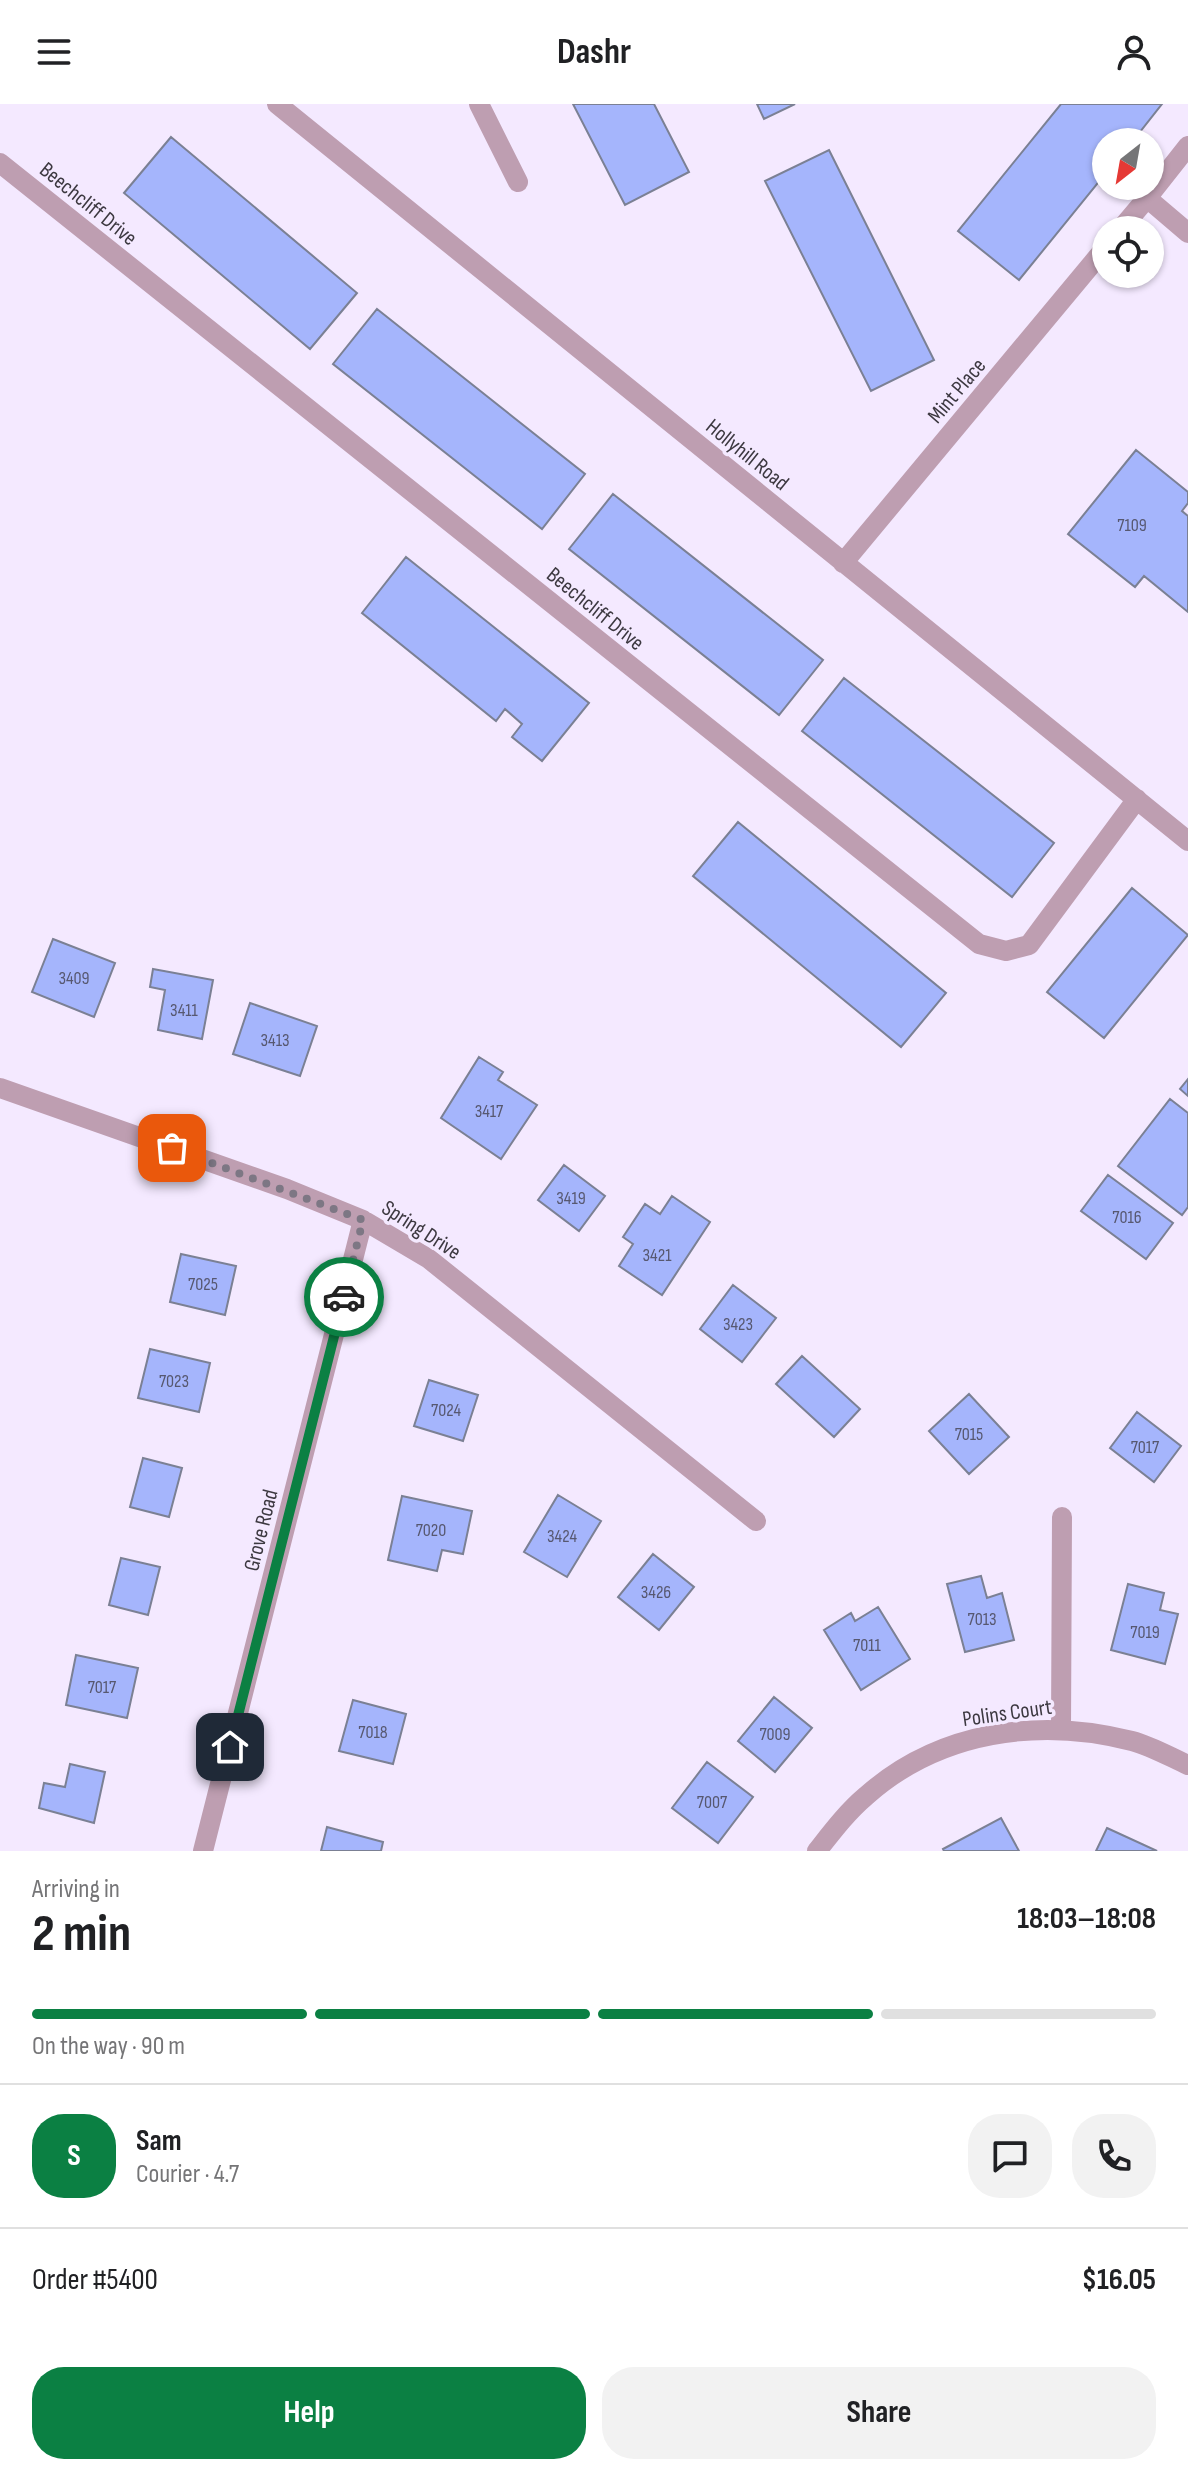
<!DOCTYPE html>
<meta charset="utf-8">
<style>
:root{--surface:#fff;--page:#f2f2f2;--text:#202124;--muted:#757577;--line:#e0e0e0;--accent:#0b8043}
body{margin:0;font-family:"Sofia Sans Condensed",sans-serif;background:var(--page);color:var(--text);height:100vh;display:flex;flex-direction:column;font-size:30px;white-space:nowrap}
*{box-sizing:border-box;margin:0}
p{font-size:26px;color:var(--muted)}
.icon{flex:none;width:44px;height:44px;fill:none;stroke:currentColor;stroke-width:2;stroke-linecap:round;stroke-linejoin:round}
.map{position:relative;height:1747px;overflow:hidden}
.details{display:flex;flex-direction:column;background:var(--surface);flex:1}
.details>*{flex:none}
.needle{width:52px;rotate:211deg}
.fabs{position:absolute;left:1092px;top:24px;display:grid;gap:16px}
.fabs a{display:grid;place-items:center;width:72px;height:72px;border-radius:50%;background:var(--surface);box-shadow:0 2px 6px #0004;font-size:40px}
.pin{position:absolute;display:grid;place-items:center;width:68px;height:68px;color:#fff;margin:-34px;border-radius:16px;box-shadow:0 4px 12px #0006}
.courier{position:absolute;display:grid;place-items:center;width:80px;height:80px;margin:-40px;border:6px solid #0b8043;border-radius:50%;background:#fff;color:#222;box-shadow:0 2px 10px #0007}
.summary em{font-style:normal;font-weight:700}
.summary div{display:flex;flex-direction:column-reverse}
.summary{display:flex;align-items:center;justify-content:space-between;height:136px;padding:0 32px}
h1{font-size:52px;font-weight:700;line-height:60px}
.bar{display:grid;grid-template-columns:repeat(4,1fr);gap:12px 8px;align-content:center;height:96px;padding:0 32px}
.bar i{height:10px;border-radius:6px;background:var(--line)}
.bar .on{background:var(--accent)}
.bar p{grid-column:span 4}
.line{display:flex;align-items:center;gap:20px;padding:0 32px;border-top:2px solid var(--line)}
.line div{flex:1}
.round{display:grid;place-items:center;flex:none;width:84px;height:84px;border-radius:32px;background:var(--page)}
.action{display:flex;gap:16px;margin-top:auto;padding:16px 32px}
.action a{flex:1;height:92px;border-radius:32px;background:var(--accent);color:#fff;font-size:32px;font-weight:700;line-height:92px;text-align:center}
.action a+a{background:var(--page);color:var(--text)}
header{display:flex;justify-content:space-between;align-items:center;height:104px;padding:0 32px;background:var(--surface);font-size:36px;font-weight:700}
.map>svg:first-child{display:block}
.building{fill:#a5b5fc;stroke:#7b8094;stroke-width:2}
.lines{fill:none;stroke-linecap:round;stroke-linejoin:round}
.minor{stroke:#be9eb1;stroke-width:20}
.done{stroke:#7d7784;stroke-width:8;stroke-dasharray:0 14.4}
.route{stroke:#0b8043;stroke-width:10}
.labels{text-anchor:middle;stroke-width:7;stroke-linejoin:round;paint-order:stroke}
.number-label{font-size:18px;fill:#575870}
.street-label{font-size:22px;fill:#3d3941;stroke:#f4e9ff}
</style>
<header><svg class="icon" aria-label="menu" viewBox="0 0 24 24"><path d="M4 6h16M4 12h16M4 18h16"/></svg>Dashr<svg class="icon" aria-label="person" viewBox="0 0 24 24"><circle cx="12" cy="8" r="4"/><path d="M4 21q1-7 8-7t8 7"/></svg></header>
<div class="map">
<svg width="1188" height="1747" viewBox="0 0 1188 1747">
<rect width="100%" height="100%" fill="#f4e9ff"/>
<path class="building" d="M573,0H654L689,68L625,101Z
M757,0H795L764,15Z
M1061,0H1162L1132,38H1106V69L1019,176L958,127Z
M171,33L357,189L310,245L124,89Z
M829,46L934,256L871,287L765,77Z
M377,205L585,370L542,425L333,260Z
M1136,346L1188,388V399L1182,407L1188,412V508L1144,472L1135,483L1068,430Z
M613,390L823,556L779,611L569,445Z
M406,453L589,599L542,657L512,633L522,620L505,605L496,617L362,509Z
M844,574L1054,739L1012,793L802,627Z
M738,718L946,889L901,943L693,772Z
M1132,784L1188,831L1104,934L1047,888Z
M53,835L115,859L94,913L32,888Z
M153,865L213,876L202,935L158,926L165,886L150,883Z
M250,899L317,922L300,972L233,950Z
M479,953L503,968L498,976L537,1001L501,1055L441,1014Z
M1188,975V992L1180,985Z
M1170,995L1188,1009V1103L1182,1111L1118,1062Z
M564,1061L605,1092L579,1127L538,1096Z
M1108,1071L1173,1119L1146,1155L1081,1107Z
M672,1092L710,1118L662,1191L619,1162L633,1140L623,1133L645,1100L660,1110Z
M181,1150L236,1162L225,1211L170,1198Z
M733,1181L776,1214L742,1258L700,1225Z
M150,1245L210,1259L199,1308L138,1294Z
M802,1252L860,1305L834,1333L776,1280Z
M429,1276L478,1291L463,1337L414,1322Z
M969,1290L1009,1333L969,1370L929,1327Z
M1137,1308L1181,1342L1154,1378L1110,1344Z
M143,1354L182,1364L169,1413L130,1403Z
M558,1391L601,1417L567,1473L524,1448Z
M402,1392L472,1407L463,1450L442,1446L437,1467L388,1456Z
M653,1450L694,1483L659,1526L618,1493Z
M121,1454L160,1463L148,1511L109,1501Z
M981,1472L987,1494L1002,1489L1014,1536L965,1548L947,1480Z
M1128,1480L1164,1489L1160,1506L1178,1510L1165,1560L1111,1546Z
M878,1503L910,1555L861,1586L824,1526L851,1509L855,1517Z
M76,1551L138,1564L127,1614L66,1601Z
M774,1593L812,1624L775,1668L738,1637Z
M353,1596L406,1610L393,1660L339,1647Z
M707,1658L753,1693L718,1739L672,1704Z
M70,1660L105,1668L94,1719L39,1704L44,1679L65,1683Z
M1001,1714L1019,1747H944L943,1745Z
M327,1723L383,1738L381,1747H321Z
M1107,1724L1157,1747H1096Z"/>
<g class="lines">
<path class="minor" d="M277,0L1188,737
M479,0L518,78
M1188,42L1147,94L1188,129
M0,59L979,840L1006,847L1029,841L1137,695
M1120,126L1147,94
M843,459L1106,143
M0,984L287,1085L363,1116L429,1155L756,1417
M1061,1624L1062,1413
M203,1747L363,1116
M817,1747C832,1728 847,1708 866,1692C939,1627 1039,1613 1132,1637C1151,1642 1170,1653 1188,1661"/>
</g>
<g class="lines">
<path class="done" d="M172,1044L363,1116L344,1193"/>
<path class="route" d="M230,1643L344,1193"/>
</g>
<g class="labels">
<g class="number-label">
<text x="1132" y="427">7109</text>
<text x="74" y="880">3409</text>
<text x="184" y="912">3411</text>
<text x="275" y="942">3413</text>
<text x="489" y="1013">3417</text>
<text x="571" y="1100">3419</text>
<text x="1127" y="1119">7016</text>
<text x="657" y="1157">3421</text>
<text x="203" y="1186">7025</text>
<text x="738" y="1226">3423</text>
<text x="174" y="1283">7023</text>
<text x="446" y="1312">7024</text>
<text x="969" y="1336">7015</text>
<text x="1145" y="1349">7017</text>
<text x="431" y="1432">7020</text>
<text x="562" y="1438">3424</text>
<text x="656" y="1494">3426</text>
<text x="982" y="1521">7013</text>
<text x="1145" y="1534">7019</text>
<text x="867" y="1547">7011</text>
<text x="102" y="1589">7017</text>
<text x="373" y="1634">7018</text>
<text x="775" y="1636">7009</text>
<text x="712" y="1704">7007</text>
</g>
<g class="street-label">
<text transform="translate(89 99) rotate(39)" y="8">Beechcliff Drive</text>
<text transform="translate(956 286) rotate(-50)" y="8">Mint Place</text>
<text transform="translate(748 350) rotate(39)" y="8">Hollyhill Road</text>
<text transform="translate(596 504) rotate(39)" y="8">Beechcliff Drive</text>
<text transform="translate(422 1125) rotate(33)" y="8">Spring Drive</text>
<text transform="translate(260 1426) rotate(-76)" y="8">Grove Road</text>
<text transform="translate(1007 1608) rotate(-8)" y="8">Polins Court</text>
</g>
</g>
</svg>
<div class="fabs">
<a><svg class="needle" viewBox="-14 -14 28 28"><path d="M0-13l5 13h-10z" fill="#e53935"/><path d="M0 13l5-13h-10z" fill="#757577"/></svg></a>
<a><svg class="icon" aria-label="locate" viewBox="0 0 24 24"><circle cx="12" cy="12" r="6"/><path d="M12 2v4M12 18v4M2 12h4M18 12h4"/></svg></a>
</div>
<div class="pin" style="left:172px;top:1044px;background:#ea580c"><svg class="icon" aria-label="bag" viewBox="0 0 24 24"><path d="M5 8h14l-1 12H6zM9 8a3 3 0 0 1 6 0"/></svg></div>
<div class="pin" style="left:230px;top:1643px;background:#1f2937"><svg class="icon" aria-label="home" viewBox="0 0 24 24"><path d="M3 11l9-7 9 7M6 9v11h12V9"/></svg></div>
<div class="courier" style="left:344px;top:1193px"><svg class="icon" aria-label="car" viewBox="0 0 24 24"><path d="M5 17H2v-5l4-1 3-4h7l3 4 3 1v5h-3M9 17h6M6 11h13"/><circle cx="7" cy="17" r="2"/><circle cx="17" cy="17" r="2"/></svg></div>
</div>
<section class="details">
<div class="summary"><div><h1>2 min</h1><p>Arriving in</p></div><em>18:03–18:08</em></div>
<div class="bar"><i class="on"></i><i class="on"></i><i class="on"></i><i></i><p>On the way · 90 m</p></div>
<div class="line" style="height:144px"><b class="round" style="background:var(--accent);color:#fff">S</b><div><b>Sam</b><p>Courier · 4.7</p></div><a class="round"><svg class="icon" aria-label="chat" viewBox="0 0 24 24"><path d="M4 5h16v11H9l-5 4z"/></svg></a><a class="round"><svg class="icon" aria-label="phone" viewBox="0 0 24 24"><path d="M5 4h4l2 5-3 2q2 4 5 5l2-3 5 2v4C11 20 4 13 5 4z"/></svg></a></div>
<div class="line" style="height:104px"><div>Order #5400</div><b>$16.05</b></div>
<div class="action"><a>Help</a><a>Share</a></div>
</section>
